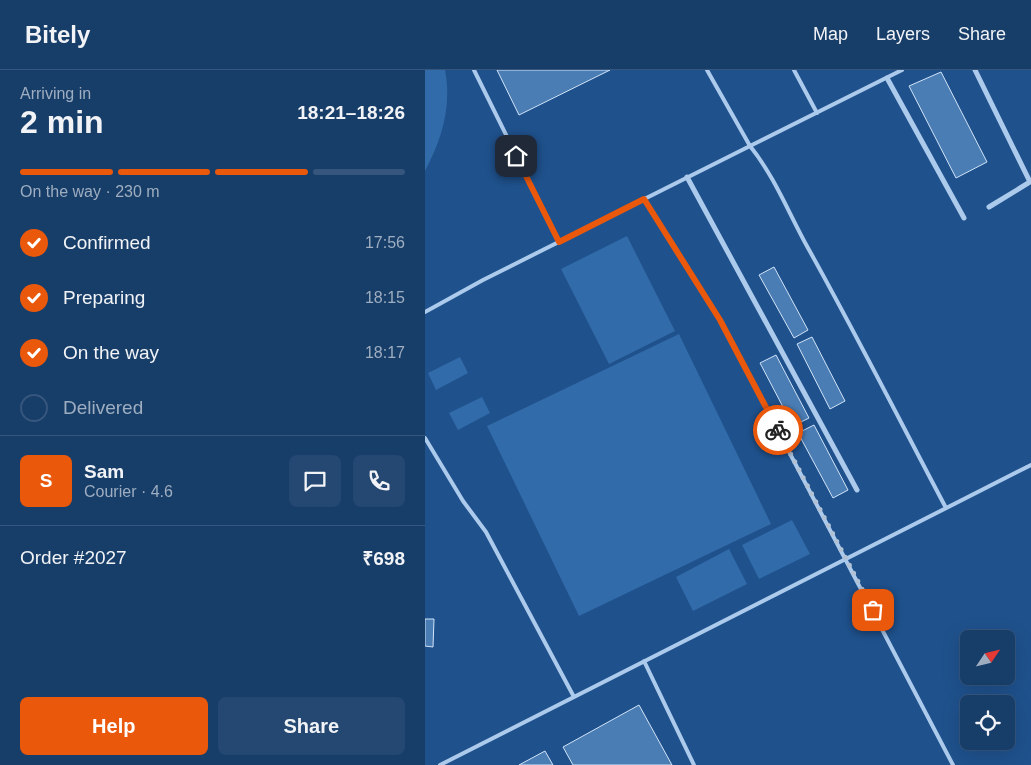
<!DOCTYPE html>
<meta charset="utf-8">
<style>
:root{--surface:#173d69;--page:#244871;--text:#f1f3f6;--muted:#9eaec0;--line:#36567d;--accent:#ea580c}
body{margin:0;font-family:Helvetica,sans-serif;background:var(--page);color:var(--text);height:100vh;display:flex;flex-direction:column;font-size:19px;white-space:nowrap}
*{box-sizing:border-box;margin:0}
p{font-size:16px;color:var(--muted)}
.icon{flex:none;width:28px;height:28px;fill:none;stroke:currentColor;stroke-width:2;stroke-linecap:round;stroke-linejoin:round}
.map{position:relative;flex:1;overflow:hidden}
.sheet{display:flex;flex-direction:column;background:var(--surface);width:425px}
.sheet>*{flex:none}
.needle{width:32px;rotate:55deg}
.fabs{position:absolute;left:535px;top:560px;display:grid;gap:10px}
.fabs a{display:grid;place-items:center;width:55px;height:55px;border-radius:8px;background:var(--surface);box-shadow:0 5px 20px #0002,0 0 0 1px var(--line);font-size:25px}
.pin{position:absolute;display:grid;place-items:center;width:42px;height:42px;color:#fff;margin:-21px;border-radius:10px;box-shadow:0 2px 8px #0006}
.courier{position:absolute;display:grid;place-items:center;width:50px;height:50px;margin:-25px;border:4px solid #ea580c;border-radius:50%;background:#fff;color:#222;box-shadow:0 1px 6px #0007}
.head em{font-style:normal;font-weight:700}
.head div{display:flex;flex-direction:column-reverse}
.head{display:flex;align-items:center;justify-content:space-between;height:85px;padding:0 20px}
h1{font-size:32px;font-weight:700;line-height:38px}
.bar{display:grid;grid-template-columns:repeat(4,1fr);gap:8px 5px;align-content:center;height:60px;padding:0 20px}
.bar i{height:6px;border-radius:4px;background:var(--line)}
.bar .active{background:var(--accent)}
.bar p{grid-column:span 4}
.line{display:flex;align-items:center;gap:12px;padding:0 20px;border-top:1px solid var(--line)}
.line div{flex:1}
.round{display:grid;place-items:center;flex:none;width:52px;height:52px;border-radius:8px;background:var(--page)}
ol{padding:0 20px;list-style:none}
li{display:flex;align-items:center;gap:15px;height:55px}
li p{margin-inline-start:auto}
li .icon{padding:5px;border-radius:50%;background:var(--accent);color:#fff;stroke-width:4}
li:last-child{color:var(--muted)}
li i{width:28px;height:28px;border:2px solid var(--line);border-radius:50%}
.action{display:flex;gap:10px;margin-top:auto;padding:10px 20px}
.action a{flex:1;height:58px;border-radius:8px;background:var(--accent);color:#fff;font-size:20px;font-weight:700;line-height:58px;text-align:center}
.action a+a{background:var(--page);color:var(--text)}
header{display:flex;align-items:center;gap:30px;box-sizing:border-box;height:70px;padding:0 25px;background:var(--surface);border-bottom:1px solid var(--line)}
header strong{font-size:24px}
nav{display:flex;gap:28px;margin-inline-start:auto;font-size:18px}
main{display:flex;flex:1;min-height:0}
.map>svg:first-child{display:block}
.green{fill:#326ba9}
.building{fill:#4b7db5;stroke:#d1e4f9}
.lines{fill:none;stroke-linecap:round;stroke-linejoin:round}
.service{stroke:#accaec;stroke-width:4}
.minor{stroke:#accaec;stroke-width:5}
.done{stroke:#b1c2d7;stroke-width:5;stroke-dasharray:0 9}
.route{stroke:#ea580c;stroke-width:6}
</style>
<header>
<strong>Bitely</strong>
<nav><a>Map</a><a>Layers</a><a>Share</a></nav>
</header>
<main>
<section class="sheet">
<div class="head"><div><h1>2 min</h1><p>Arriving in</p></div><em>18:21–18:26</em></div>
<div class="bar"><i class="active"></i><i class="active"></i><i class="active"></i><i></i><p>On the way · 230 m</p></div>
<ol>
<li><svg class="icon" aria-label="check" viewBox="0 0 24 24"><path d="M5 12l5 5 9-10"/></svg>Confirmed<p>17:56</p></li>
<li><svg class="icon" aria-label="check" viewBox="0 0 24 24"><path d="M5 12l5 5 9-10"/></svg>Preparing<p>18:15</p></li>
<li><svg class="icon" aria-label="check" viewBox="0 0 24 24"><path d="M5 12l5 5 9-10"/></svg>On the way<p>18:17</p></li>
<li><i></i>Delivered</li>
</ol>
<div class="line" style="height:90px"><b class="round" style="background:var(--accent);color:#fff">S</b><div><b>Sam</b><p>Courier · 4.6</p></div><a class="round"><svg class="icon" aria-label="chat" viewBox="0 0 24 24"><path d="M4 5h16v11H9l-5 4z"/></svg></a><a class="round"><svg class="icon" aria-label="phone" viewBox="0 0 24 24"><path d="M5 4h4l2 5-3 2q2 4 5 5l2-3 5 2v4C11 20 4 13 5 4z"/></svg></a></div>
<div class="line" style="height:65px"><div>Order #2027</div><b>₹698</b></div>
<div class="action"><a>Help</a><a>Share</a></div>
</section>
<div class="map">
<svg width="606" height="695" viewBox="0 0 606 695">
<rect width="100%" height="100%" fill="#1f518c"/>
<path class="green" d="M0,0H20C27,36 17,69 0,101Z
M202,166L250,261L184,294L136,199Z
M254,264L346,454L154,546L62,356Z
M35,287L43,303L11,320L3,303Z
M57,327L65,343L33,360L24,343Z
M367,450L385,484L334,509L317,475Z
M304,479L322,514L268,541L251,507Z"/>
<path class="building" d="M72,0H185L94,45Z
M516,2L562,92L531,108L484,16Z
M349,197L383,260L369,268L334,205Z
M387,267L420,331L405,339L372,274Z
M351,285L384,348L368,356L335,293Z
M389,355L423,420L408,428L373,363Z
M0,549H9L8,577L0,576Z
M214,635L247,695H148L138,677Z
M120,681L128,695H94Z"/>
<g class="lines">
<path class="service" d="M49,0L134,172
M282,0L325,76L477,0
M369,0L392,43
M219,129L295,250L528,695
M0,242L58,210L325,76C350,107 364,144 383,178C431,264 475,351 521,438
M0,368L38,431L61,462L149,627
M219,591L269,695
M15,695L606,395"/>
<path class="minor" d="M550,0L605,112L564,137
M462,8L539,148
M262,107L432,420"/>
</g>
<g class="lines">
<path class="done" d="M353,360L448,540"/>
<path class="route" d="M91,86L134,172L219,129L295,250L353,360"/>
</g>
</svg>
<div class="fabs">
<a><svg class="needle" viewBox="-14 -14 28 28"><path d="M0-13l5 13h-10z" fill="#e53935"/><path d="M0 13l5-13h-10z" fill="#9eaec0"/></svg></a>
<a><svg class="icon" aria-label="locate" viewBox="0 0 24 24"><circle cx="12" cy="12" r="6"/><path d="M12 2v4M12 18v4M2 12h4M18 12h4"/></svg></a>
</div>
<div class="pin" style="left:448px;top:540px;background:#ea580c"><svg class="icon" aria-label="bag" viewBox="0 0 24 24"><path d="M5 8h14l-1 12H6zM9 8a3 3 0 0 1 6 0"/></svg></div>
<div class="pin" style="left:91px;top:86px;background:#1f2937"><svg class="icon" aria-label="home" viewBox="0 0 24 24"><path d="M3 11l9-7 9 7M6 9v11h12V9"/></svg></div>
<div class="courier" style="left:353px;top:360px"><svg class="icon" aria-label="bike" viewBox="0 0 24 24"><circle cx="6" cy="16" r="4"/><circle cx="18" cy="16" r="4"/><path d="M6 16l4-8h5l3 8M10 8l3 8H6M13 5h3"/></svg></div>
</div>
</main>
